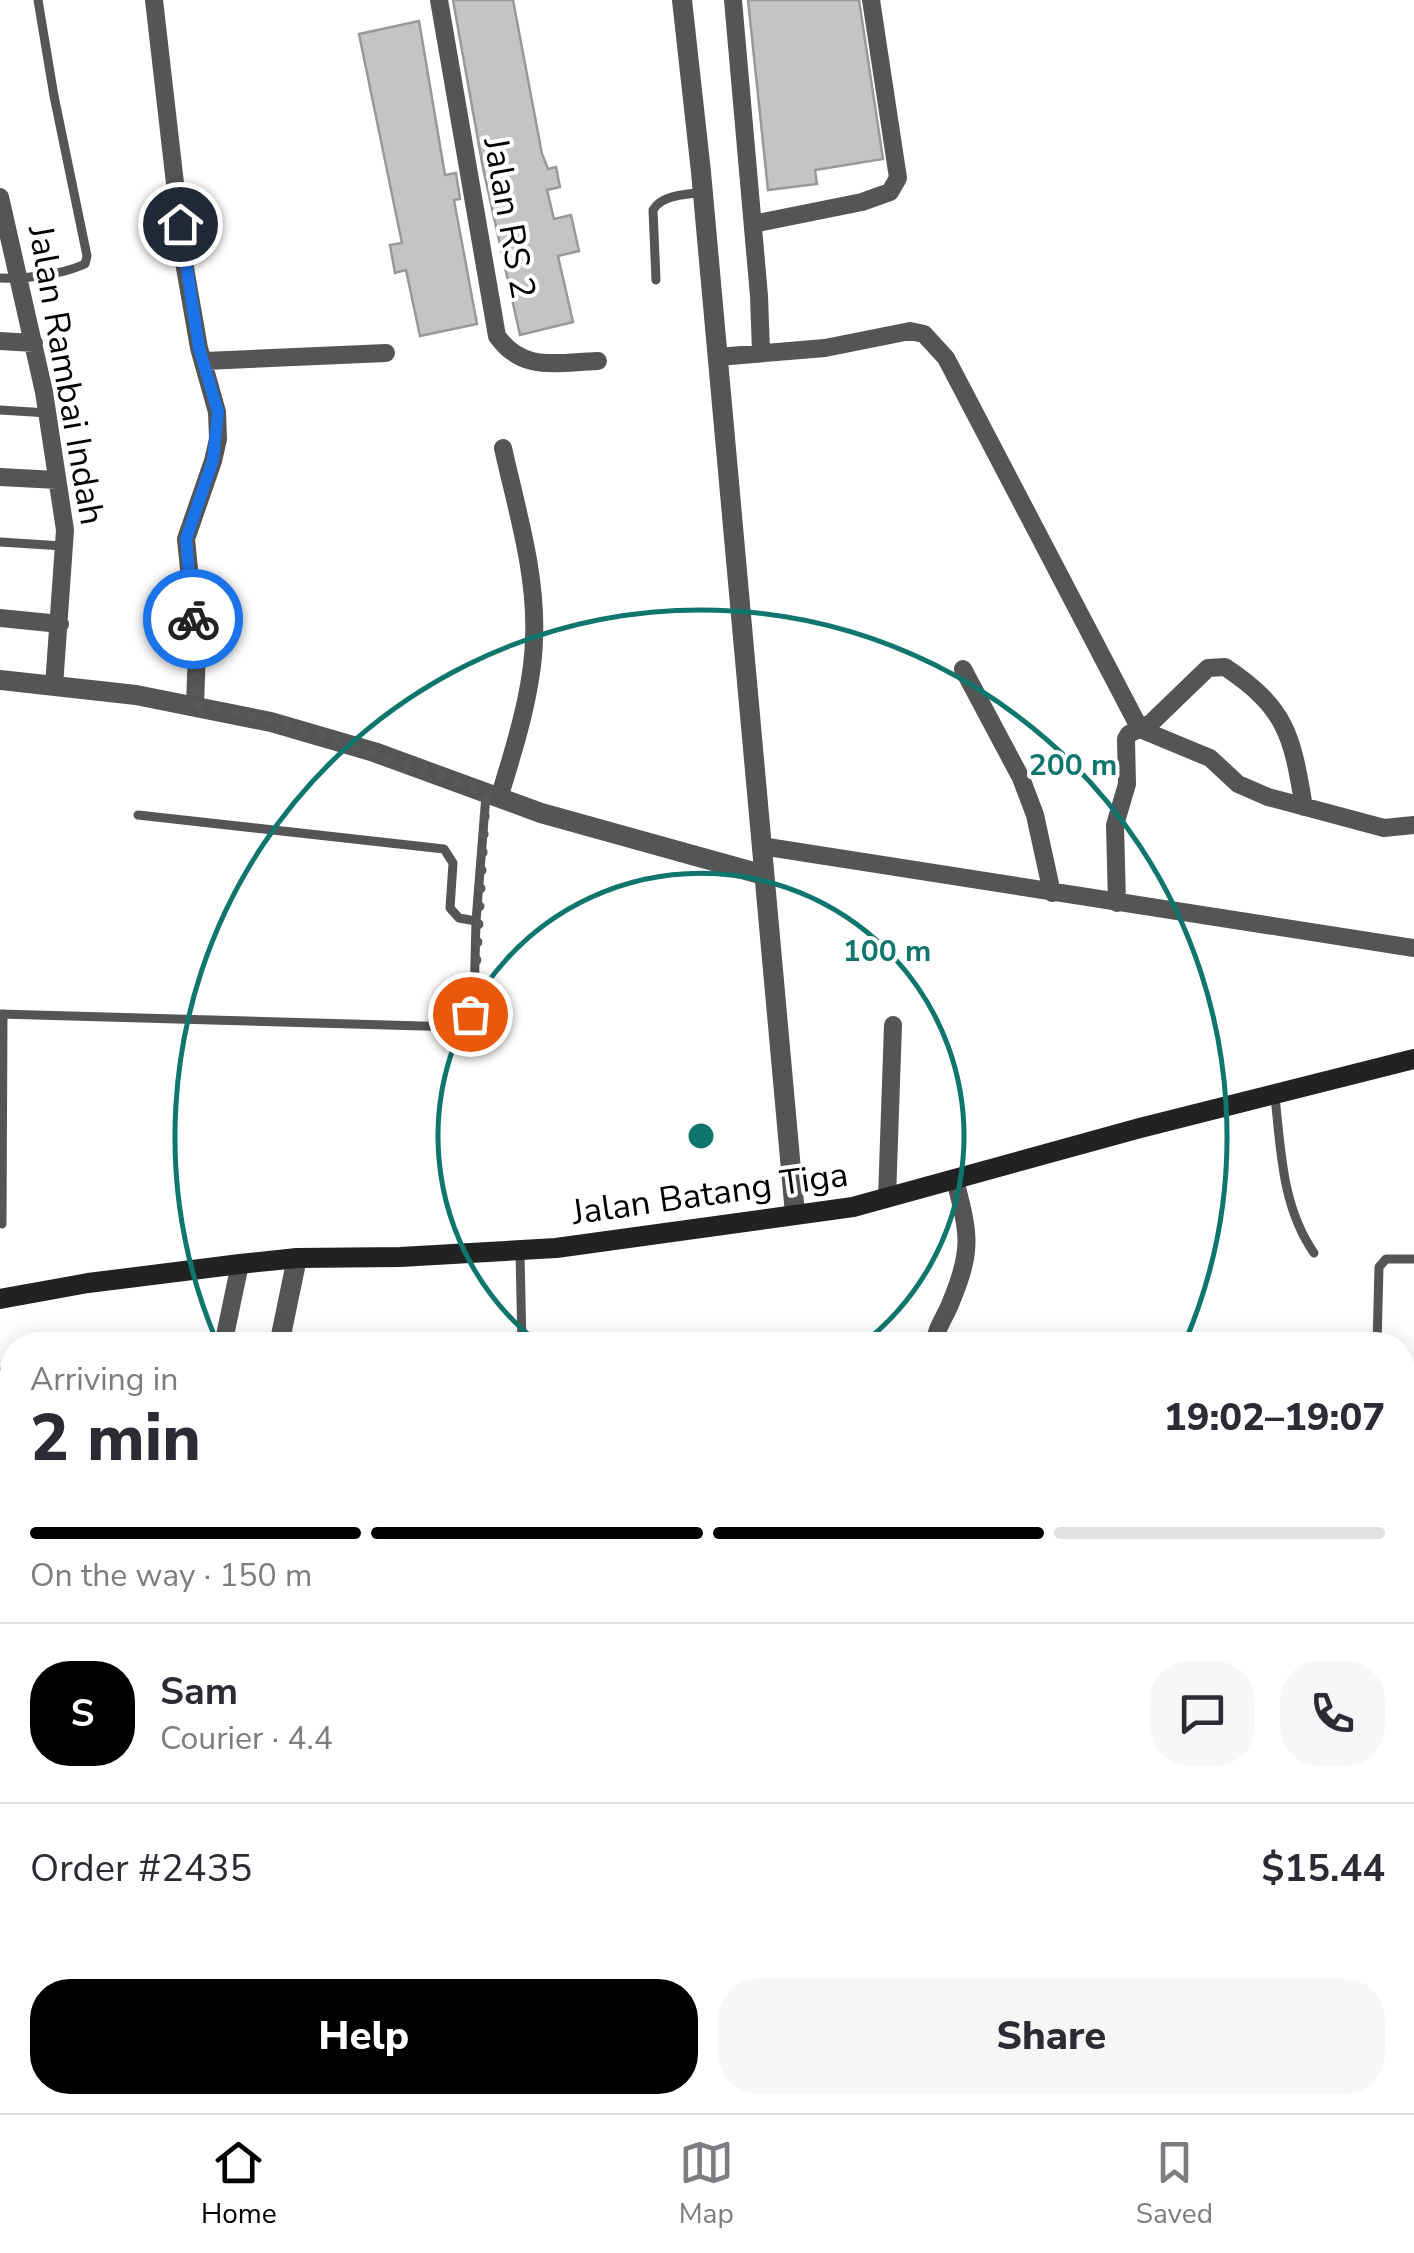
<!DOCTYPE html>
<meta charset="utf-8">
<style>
:root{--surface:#fff;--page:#f7f7f7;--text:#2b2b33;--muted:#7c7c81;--line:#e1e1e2;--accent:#000}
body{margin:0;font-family:"Nunito Sans",sans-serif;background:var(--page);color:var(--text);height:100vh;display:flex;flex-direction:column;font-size:38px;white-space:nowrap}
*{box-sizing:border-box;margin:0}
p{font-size:32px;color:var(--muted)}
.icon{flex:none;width:55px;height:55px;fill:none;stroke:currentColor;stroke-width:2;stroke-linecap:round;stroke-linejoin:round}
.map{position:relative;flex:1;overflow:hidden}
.side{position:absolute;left:0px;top:1332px;width:1415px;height:782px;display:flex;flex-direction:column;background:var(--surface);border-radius:40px 40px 0 0;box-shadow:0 5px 25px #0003}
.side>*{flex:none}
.pin{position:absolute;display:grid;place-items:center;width:85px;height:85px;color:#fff;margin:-42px;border:5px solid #fff;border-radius:50%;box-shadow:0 2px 10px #0007}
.courier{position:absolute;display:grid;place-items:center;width:100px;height:100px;margin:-50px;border:8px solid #1a73e8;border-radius:50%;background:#fff;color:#222;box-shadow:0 2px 12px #0007}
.head em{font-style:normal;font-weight:800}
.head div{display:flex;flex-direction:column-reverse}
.head{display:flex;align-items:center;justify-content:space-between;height:170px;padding:0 30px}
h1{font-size:65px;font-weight:800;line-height:75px}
.bar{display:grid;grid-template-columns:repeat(4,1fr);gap:15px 10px;align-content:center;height:120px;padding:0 30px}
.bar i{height:12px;border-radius:8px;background:var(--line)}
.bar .active{background:var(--accent)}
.bar p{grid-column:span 4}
.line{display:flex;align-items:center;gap:25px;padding:0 30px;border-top:2px solid var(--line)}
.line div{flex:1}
.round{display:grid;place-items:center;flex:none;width:105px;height:105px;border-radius:40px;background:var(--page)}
.primary-button{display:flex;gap:20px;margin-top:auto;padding:20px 30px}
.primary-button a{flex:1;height:115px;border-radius:40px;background:var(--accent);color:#fff;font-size:40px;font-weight:800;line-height:115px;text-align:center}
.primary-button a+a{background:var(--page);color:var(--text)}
.menu{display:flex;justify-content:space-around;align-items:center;height:140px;border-top:2px solid var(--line);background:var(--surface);font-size:28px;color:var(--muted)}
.menu a{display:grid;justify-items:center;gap:5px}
.menu .active{color:var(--accent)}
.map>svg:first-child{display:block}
.building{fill:#c4c4c4;stroke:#999;stroke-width:2.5}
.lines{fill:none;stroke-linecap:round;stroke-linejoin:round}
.service{stroke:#555;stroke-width:9}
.minor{stroke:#555;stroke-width:18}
.tertiary{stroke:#555;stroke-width:20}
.secondary{stroke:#222;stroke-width:20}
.done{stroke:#595959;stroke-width:10;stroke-dasharray:0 18}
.route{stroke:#1a73e8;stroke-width:12}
.ring{fill:none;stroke:#0f766e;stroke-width:5}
.labels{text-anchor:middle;stroke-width:8;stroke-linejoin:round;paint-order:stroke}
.street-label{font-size:35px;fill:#000;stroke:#fff}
.centre{fill:#0f766e;stroke:#fff;stroke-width:5}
.ring-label{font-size:30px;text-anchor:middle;font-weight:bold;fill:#0f766e;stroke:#fff;stroke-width:8;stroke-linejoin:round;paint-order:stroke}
</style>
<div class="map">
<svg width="1414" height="2113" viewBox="0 0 1414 2113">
<rect width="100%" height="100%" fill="#fff"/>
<path class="building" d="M453,0H513L542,154L548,169L556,167L560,187L547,190L554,219L571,215L579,251L558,256L573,322L520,335L483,168Z
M748,0H859L883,159L815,170L817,184L768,190Z
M419,21L445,175L456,173L460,199L454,200L477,324L420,336L406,270L395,273L390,245L402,243L359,34Z"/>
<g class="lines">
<path class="service" d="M0,278C27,279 60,275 85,264L87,256L54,96L38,0
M656,280L653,210C662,194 686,195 703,192
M0,410L48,413
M0,542L63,546
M138,815L444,849L453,863L450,908L459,918L476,921
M0,1014L458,1027L471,1014L474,1002L476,921L486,795
M1275,1097C1281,1151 1282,1207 1314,1253
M2,1224L3,1014
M520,1253L522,1345
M442,1345V1342
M1377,1345L1379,1267L1386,1259H1414
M1402,1651L1414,1650
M218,2113L220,2102"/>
<path class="minor" d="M154,0L184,262L199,348L217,412L218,439L213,461L186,539L197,649L195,705
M439,0L497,336C523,373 557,362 598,361
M733,0L759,296L761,352
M0,197L44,392L65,530L54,686
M753,224L862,202L890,192L898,178L871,0
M0,341L34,343
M718,357L825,348L910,331L924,334L946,358L1140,729L1210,758L1238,784L1268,797L1384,828L1414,825
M205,361L386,353
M0,477L57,480
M0,618L60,624
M963,669L1021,778L1035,815L1052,893
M499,798C514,750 533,689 534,639C537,575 517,511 503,448
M761,846L1414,948
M1117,903L1115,825L1127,784L1126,739L1129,734L1151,723L1208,668L1225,667C1288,709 1292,737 1304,807
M887,1198L893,1025
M42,1345H58
M223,1345L240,1264
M934,1345C936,1327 945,1318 951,1302C973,1249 969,1234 955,1180
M0,1389L12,1364
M0,1468L12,1471
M0,1602L12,1605
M0,1735L12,1738
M0,1873L12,1875
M0,2010L12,2013
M643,2102L652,2113"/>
<path class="tertiary" d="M682,0L701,172L795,1214
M0,680L136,695L271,722L374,752L541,813L764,875
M279,1345L297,1258
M120,2113L122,2102"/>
<path class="secondary" d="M0,1299L88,1283L240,1264L297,1258L400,1257L556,1248L853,1207L1140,1128L1414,1059"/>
</g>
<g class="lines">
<path class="done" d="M193,619L196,649L195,705C295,722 391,758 486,793L474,1002L470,1014"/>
<path class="route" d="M180,224L199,348L218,412L213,460L186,539L193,619"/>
</g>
<g class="ring">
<path d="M541 1345A263 263 0 1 1 861 1345"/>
<path d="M217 1342A526 526 0 1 1 1185 1342"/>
</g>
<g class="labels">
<g class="street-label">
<text transform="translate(510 218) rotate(80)" y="12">Jalan RS 2</text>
<text transform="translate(67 375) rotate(80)" y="12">Jalan Rambai Indah</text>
<text transform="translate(710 1193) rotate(-8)" y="12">Jalan Batang Tiga</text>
</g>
</g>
<circle cx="701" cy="1136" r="15" class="centre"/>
<g class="ring-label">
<text x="1073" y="775">200 m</text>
<text x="887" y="961">100 m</text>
</g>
</svg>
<div class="pin" style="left:470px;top:1014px;background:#ea580c"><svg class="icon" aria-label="bag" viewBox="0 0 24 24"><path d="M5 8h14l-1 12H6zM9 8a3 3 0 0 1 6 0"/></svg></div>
<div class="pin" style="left:180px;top:224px;background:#1f2937"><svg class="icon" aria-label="home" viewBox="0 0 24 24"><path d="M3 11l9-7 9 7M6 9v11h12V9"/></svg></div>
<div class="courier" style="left:193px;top:619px"><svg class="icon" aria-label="bike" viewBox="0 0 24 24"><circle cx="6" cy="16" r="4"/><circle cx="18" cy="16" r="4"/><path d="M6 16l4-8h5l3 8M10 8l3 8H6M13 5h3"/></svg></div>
<section class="side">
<div class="head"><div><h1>2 min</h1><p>Arriving in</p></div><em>19:02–19:07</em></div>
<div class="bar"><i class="active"></i><i class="active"></i><i class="active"></i><i></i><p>On the way · 150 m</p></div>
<div class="line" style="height:180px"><b class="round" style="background:var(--accent);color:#fff">S</b><div><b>Sam</b><p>Courier · 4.4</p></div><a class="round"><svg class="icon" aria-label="chat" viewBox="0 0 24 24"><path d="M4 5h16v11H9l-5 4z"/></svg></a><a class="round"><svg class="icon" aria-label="phone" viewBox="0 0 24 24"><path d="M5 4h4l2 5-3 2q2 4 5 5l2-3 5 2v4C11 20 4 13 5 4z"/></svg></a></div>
<div class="line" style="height:130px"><div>Order #2435</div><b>$15.44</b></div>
<div class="primary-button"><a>Help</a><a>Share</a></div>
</section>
</div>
<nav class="menu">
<a class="active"><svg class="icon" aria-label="home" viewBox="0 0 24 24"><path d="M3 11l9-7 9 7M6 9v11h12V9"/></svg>Home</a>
<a><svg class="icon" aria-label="map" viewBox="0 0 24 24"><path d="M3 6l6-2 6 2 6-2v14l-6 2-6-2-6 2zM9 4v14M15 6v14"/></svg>Map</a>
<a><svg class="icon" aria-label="saved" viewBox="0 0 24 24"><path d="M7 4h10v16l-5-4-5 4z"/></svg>Saved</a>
</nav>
